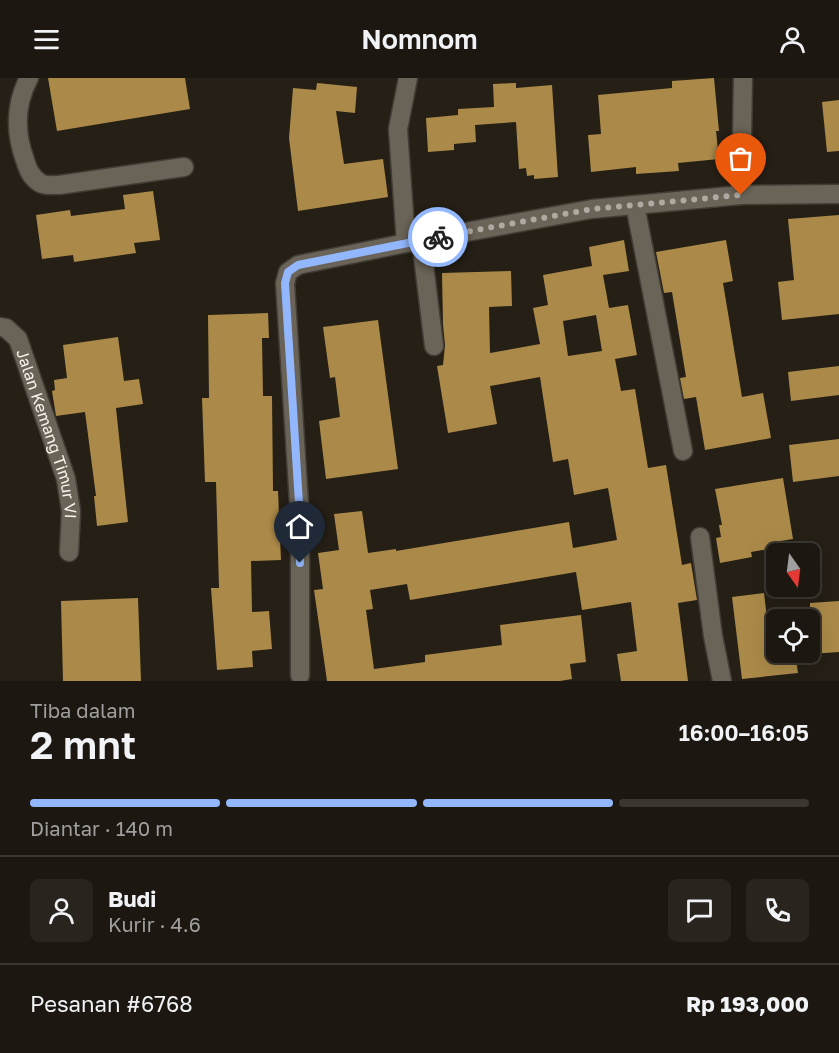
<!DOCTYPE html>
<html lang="id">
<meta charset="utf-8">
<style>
:root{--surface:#1c1710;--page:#29241e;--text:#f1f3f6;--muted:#a09f9f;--line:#3a3630;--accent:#93b7fd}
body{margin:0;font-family:"Golos Text",sans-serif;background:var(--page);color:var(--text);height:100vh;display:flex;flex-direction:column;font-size:22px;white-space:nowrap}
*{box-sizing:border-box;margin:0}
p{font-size:20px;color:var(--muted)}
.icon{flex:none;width:33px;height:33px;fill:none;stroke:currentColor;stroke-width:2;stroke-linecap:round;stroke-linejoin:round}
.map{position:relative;height:603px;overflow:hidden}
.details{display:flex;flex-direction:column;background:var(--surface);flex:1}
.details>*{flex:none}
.needle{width:39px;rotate:166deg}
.controls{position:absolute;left:766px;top:465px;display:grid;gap:12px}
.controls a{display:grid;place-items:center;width:54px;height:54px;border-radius:9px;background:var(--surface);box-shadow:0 6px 24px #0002,0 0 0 2px var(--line);font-size:30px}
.pin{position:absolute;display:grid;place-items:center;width:51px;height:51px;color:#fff;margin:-62px -26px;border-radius:50% 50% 50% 0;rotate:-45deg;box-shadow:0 0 6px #0007}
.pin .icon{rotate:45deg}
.courier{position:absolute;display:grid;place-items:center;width:60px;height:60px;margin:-30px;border:4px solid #93b7fd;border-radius:50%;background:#fff;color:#222;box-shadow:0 2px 8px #0007}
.overview em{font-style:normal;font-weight:600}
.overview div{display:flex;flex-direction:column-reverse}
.overview{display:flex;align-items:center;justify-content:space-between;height:102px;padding:0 30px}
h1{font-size:39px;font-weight:600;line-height:45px}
.bar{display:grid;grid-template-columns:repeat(4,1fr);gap:9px 6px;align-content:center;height:72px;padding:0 30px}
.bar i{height:8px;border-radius:4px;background:var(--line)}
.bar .selected{background:var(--accent)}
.bar p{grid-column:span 4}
.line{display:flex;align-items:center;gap:15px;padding:0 30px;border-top:2px solid var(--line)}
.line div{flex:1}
.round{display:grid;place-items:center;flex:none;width:63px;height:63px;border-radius:9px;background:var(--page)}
header{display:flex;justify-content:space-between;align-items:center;height:78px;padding:0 30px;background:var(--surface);font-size:27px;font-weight:600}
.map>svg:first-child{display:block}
.building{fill:#ab8a49;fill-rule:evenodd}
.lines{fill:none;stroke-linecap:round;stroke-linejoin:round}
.street-casing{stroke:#413d36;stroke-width:21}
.street{stroke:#6a6357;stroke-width:18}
.done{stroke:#aea9a1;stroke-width:6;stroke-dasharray:0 10.8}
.route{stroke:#93b7fd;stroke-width:8}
.labels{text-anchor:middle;stroke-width:6;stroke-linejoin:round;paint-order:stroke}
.street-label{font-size:16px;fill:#f8f4ed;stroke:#251f15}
</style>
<header><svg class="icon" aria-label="menu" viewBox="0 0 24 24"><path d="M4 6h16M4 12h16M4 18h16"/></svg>Nomnom<svg class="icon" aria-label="person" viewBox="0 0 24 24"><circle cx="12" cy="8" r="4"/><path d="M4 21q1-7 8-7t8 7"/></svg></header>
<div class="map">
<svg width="839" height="603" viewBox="0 0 839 603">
<rect width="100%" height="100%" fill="#251f15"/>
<path class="building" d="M48,0H185L190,31L57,53Z
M714,0L719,53H716L719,81L678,85L679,93L636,96V89L591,94L588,57L601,56L598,17L672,10V3Z
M317,5L357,9L355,35L336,33L344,86L383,81L388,119L298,133L289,60L293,10L316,12Z
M516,5V10L552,7L558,99L534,101V97L527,98L526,90L519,91L516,44L475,47L476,64L454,66V72L428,74L426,40L458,37V31L494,29L493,6Z
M839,22V73L827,74L822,24Z
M153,113L160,162L134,165L136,175L74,184L73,177L42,181L36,137L70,132L71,138L125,131L123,117Z
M839,137V236L782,242L778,204L794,202L788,141Z
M624,162L629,193L603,197L609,230L628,227L637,277L615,281L621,313L635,311L648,390L666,387L682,487L691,485L697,522L678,525L688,603H621L617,576L637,573L631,524L582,532L576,494L410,522L407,506L370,512L373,531L366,532L374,591L425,584V577L502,567L500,547L581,537L586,584L570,586L572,601L560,603H327L314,512L323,511L318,475L339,472L334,436L362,433L368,475L396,471V473L569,444L573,470L617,462L608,410L574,417L568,381L553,384L540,299L490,308L497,346L448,355L437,288L443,287L445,267L443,246L442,195L511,193L512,228L489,229L490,275L540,266L533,230L548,227L543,197L592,188L589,169ZM596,237L602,273L568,278L563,243Z
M726,162L733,203L723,205L742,319L763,315L771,360L705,372L696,319L684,321L680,300L686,299L672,214L664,215L656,174Z
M268,235L269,260H262L263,318H272L273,413H278L281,482L251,483L252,534L269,533L272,571L252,573L253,589L217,592L211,510H219L216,404H205L202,320H209L208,237Z
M378,242L398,391L326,401L319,343L340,339L335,299L330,300L323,249Z
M118,259L124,303L139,301L143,326L116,330L128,444L97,448L94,418H96L85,334L56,338L52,313L55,312L54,302L67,300L63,267Z
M839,288V317L791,323L788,294Z
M839,361V398L793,404L789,367Z
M783,400L793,461L774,464L775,470L751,474L752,479L720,485L716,460L721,459L719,447H722L715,411Z
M764,515L768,549L777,548V574H795L798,595L742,601L732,519Z
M138,520L141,603H63L61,523Z
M839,523V574L810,576V525Z"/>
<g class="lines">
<g class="street-casing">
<g id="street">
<path d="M29,0C15,26 15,55 25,82C28,92 31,99 40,105C45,108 53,107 59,107L184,89"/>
<path d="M741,117L743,0"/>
<path d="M635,127L683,373"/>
<path d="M421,162L434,268"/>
<path d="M406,165L398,51L408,0"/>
<path id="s1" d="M0,249L6,250L18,261L66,401L71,433L69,474"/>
<path d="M700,459L713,558L722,603"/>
<path d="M300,597V441L285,205L288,194L298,187L406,165L592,131L741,117L839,116"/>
</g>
</g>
<use href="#street" class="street"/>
</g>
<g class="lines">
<path class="done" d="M438,159L592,131L741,117"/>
<path class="route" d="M300,485V441L285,205L288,194L298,187L438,159"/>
</g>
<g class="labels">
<g class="street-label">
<text dy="6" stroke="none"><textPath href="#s1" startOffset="122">Jalan Kemang Timur VI</textPath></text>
</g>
</g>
</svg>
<div class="controls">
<a><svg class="needle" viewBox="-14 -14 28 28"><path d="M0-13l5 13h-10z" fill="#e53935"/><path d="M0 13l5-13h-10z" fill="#a09f9f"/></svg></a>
<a><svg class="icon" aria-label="locate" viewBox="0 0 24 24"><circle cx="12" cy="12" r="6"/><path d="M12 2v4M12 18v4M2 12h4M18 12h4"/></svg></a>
</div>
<div class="pin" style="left:741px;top:117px;background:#ea580c"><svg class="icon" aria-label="bag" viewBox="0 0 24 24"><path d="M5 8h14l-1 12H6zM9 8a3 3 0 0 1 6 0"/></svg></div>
<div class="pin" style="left:300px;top:485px;background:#1f2937"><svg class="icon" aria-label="home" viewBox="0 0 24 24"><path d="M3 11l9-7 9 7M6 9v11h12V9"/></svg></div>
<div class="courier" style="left:438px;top:159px"><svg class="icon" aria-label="bike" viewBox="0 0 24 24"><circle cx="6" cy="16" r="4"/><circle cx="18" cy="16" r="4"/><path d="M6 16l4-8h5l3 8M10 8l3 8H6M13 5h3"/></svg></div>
</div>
<section class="details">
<div class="overview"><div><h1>2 mnt</h1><p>Tiba dalam</p></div><em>16:00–16:05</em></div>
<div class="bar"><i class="selected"></i><i class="selected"></i><i class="selected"></i><i></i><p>Diantar · 140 m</p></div>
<div class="line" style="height:108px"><a class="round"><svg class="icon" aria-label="person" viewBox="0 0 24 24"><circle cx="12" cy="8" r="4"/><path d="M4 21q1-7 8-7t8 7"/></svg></a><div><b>Budi</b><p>Kurir · 4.6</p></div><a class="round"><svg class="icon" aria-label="chat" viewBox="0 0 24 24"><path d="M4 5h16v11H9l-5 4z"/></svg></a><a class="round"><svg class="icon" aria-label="phone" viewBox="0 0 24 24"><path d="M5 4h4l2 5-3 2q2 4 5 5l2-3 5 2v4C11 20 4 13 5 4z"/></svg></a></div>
<div class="line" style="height:78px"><div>Pesanan #6768</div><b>Rp 193,000</b></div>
</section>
